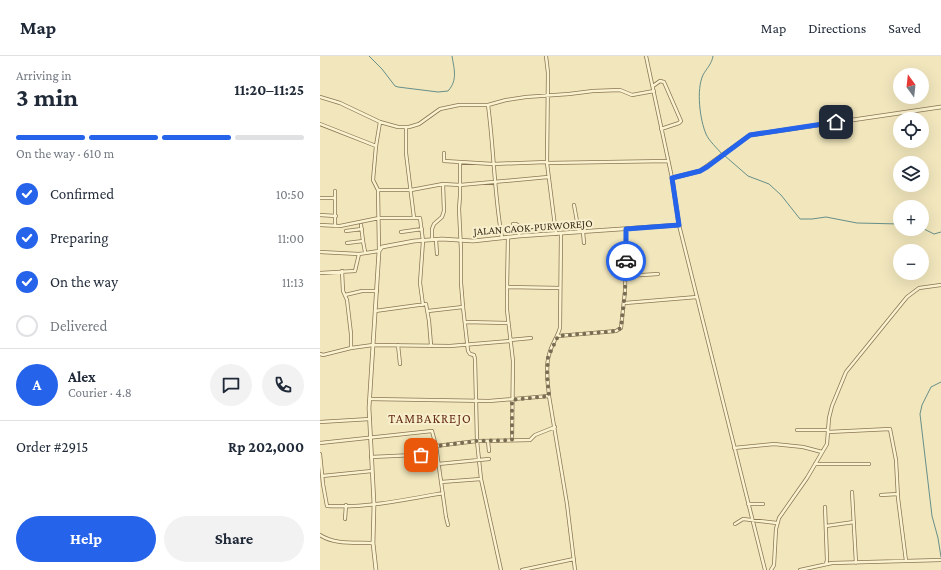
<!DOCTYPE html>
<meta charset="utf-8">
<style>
:root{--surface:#fff;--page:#f2f2f3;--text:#1f2937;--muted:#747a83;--line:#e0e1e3;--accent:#2563eb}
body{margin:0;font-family:"Crimson Pro",serif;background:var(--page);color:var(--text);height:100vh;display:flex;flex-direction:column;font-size:15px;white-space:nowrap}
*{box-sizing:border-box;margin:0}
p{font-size:13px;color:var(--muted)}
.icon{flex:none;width:22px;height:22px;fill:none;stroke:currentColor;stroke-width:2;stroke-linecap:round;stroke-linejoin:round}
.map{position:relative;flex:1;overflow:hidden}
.sheet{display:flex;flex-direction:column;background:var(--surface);width:320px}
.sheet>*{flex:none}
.needle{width:26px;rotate:345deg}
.fabs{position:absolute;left:573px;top:12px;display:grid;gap:8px}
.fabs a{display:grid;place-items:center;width:36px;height:36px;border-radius:50%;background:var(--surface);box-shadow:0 4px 16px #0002;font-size:20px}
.pin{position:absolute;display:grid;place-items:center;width:34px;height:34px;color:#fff;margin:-17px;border-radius:8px;box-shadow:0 2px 6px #0006}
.courier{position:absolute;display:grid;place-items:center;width:40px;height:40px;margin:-20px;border:3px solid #2563eb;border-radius:50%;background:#fff;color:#222;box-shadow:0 1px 5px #0007}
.headline em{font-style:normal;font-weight:700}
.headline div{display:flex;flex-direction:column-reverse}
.headline{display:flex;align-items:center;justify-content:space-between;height:68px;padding:0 16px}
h1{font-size:26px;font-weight:700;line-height:30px}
.bar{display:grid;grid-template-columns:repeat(4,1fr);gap:6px 4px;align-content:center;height:48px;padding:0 16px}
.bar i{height:5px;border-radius:3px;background:var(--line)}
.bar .active{background:var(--accent)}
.bar p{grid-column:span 4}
.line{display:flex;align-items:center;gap:10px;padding:0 16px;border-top:1px solid var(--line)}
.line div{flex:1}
.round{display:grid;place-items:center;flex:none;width:42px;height:42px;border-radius:21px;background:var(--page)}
ol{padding:0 16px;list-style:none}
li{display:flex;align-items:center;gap:12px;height:44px}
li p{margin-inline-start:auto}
li .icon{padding:4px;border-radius:50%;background:var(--accent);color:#fff;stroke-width:4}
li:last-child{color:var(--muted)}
li i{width:22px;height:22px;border:2px solid var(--line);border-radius:50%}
.action{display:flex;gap:8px;margin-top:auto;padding:8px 16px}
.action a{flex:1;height:46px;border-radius:24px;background:var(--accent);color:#fff;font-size:16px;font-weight:700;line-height:46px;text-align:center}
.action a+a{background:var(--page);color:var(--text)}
header{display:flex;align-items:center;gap:24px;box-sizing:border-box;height:56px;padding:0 20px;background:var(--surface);border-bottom:1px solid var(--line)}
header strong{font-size:19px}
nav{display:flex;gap:22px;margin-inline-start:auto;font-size:14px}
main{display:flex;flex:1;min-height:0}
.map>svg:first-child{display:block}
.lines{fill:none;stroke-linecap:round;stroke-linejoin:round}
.stream{stroke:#678f89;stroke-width:1}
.minor-casing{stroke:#897654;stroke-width:4}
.tertiary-casing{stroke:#897654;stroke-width:4.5}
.minor{stroke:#fbf2cf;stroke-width:2.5}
.tertiary{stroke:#fbf2cf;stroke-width:3}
.done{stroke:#786c53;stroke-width:4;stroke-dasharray:0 7.2}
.route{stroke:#2563eb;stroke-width:5}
.labels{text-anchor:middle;stroke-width:4;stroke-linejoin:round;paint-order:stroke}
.street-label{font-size:11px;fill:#372b1a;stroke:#f8efcc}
.quarter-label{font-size:13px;letter-spacing:1px;fill:#672f17;stroke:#f8efcc}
</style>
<header>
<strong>Map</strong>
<nav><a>Map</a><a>Directions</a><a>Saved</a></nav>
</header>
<main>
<section class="sheet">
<div class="headline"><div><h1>3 min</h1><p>Arriving in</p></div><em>11:20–11:25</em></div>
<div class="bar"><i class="active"></i><i class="active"></i><i class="active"></i><i></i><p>On the way · 610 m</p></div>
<ol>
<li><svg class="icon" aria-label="check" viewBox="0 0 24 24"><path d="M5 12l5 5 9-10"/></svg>Confirmed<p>10:50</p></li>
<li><svg class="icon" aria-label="check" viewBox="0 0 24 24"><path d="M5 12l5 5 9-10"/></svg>Preparing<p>11:00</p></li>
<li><svg class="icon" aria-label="check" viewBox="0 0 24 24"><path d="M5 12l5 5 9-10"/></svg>On the way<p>11:13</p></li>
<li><i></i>Delivered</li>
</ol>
<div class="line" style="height:72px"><b class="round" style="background:var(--accent);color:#fff">A</b><div><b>Alex</b><p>Courier · 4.8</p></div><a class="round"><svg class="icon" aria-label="chat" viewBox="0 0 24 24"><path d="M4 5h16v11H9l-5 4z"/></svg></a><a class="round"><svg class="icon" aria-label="phone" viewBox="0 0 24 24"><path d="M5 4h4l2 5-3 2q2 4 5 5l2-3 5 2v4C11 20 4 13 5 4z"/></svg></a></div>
<div class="line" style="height:52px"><div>Order #2915</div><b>Rp 202,000</b></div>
<div class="action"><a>Help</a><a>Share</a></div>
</section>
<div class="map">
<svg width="621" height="514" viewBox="0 0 621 514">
<rect width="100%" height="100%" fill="#f1e6bc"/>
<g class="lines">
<path class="stream" d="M49,0L62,13L75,30L78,31L118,36L128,35C138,24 134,13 132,0
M393,0C392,8 386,13 383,19C376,34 380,64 386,78C389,85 397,92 402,98
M405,100L428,120L449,128L461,139L480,163H492L506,161L537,167L580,168
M602,172L614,178L621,176
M621,326L611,331L602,349L600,358L612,460L618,482L621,501"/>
<g class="minor-casing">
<path id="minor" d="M226,0L228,17L227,107L236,178
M326,0L352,122
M333,30L340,25L344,26L361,65L359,67L341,73
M0,41L20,47L60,66L56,90L0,68
M168,49C174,93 174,138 182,182
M60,66L78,71H89L99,68L120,53L139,49H168L186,44L206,41L249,38L273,35L300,34L312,39L334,35
M124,97V105L173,108L227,106
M227,107L348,105
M58,134H91L123,128L140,129L228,121
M15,135V142
M0,142H15V170
M254,149L259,176
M0,159L16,160
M94,162H100L103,185L100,227L103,249
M193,168H196L198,169L199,180
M0,169L20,170L59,162H94L86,97V72
M359,169L445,514
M26,175L42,173
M81,176L102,173
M263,176L264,187
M188,181L187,231L240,232
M112,184V173L114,168L122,161L124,155L123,128
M116,184L117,198
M43,185L45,196
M27,187L43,185L41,169
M0,196L39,198L59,195L58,134L53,124L56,90
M22,215L23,235L27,244L31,278V292
M0,217L35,215L39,198
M306,220L338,218
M187,231V254L193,305L192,384
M305,236L306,173
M25,239L42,235H57
M305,247L377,241
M55,255L106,248L109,265L111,289
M108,255L143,251
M145,266L188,267
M238,280L296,275L301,272L305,235
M190,284L211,282
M78,289L80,308
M0,298L3,299L31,292L53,289L130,290L190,285
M229,340C228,327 225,312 229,299C231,289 237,282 240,272L241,178
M50,343L169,345L229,340L247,448L255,514
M0,366L50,363
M477,374H508
M508,376L570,373L576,404L578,442L586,505
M168,385L169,395
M0,387L112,375L116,390L126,461L128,469
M116,390L157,385L210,384L215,379L235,371
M414,392L454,388L483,391L502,396
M0,398L3,428L7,450C46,452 85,444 123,437
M51,401L117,398
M118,408L169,403
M495,408H549
M2,420L52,415
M161,423L181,514
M121,426L161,423L157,385L155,303L154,299L150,298L148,295L143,251L141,227V194L139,153L140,140V106
M532,436L536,507
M561,439L578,438
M428,448H443
M505,451L507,504L506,508
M25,463L26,449
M415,468L423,463L457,467
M506,470L534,466
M0,479C15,489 35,486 53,487
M202,514L254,503
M451,514L454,509L456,473L459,462L487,422L507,388L509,362L512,350L526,316L587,241L599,232L621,229
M480,514L512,507L621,504"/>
</g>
<g class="tertiary-casing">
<path id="tertiary" d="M56,514L53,487L54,448L49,352L59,195L62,191L94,185L122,183L153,185L199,180L359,169L352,122L380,115L430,79L621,51"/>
</g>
<use href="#minor" class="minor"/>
<use href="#tertiary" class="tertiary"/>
</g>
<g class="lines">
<path class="done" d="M101,399L117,398L116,390L157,385L192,384V344L229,340L227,319L228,301L238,280L296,275L301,272L305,236L306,205"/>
<path class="route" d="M306,205V173L359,169L352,122L380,115L387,111L430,79L516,66"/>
</g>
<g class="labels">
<g class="street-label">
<text transform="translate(213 171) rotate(-4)" y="4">JALAN CAOK-PURWOREJO</text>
</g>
<g class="quarter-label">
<text x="110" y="367">TAMBAKREJO</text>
</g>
</g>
</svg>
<div class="fabs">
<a><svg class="needle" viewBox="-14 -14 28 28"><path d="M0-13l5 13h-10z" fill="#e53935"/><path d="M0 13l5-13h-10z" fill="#747a83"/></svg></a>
<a><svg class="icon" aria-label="locate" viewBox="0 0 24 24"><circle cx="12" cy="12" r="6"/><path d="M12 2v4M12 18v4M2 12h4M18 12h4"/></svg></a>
<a><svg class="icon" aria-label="layers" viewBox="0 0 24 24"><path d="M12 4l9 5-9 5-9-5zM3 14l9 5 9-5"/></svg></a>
<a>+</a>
<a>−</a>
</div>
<div class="pin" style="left:101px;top:399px;background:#ea580c"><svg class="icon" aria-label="bag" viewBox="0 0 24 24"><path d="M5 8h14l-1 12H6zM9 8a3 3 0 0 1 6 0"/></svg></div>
<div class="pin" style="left:516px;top:66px;background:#1f2937"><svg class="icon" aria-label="home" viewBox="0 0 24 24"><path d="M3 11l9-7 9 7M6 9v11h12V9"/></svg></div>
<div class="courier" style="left:306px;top:205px"><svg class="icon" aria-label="car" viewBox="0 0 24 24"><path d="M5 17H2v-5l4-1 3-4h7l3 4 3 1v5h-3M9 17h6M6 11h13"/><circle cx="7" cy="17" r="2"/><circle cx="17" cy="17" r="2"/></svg></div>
</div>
</main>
